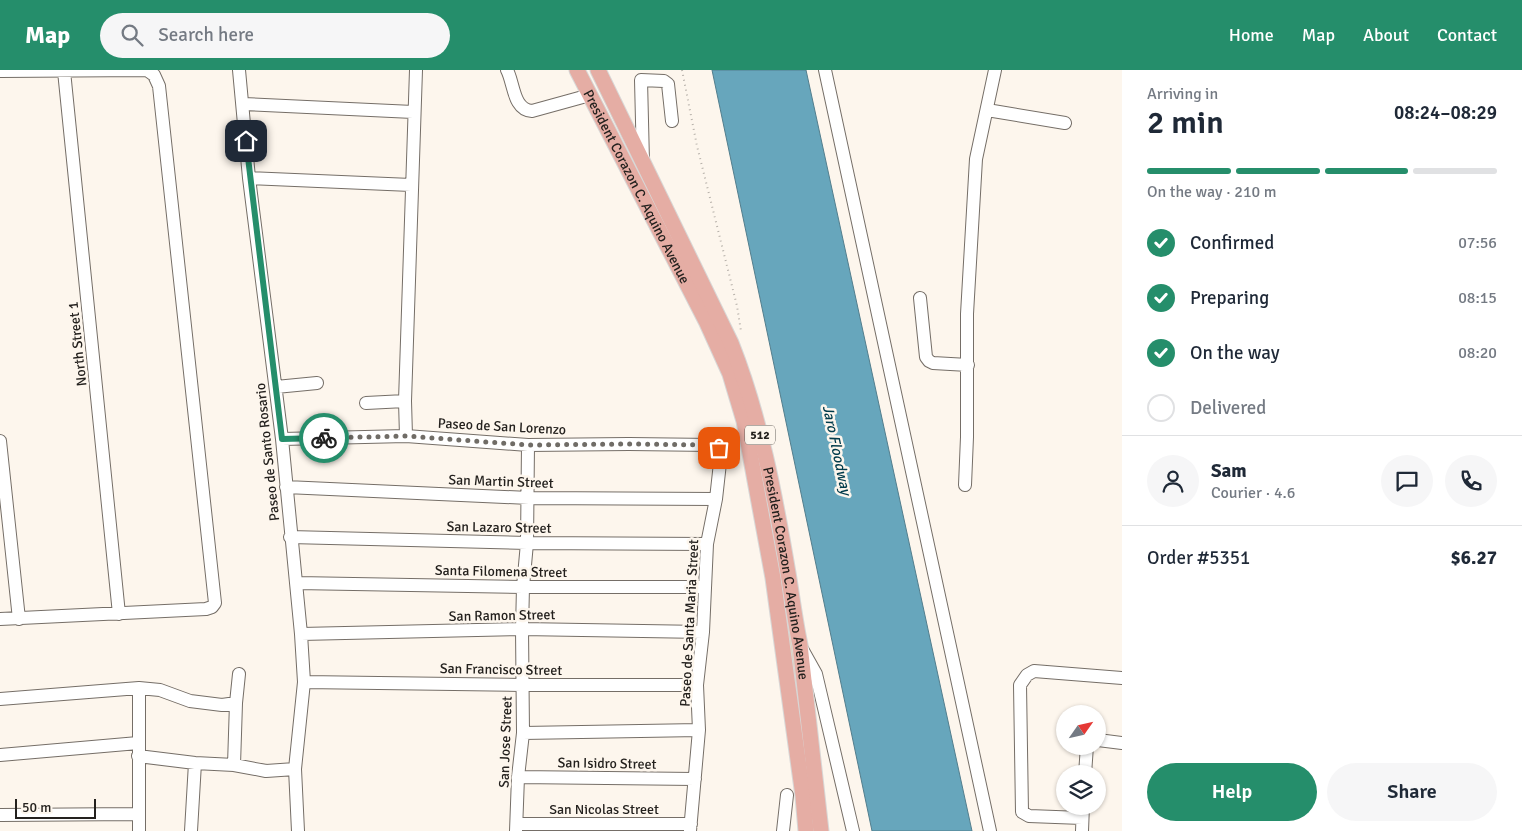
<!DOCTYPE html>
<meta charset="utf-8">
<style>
:root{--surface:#fff;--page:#f6f6f7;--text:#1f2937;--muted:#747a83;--line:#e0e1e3;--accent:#258e6b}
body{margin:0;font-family:Signika,sans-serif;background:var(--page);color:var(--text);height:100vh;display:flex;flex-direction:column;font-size:19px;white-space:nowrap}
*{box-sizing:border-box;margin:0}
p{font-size:16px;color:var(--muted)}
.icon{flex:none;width:28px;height:28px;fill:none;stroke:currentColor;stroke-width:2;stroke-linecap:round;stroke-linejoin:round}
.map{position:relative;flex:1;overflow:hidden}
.panel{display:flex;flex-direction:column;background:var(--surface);width:400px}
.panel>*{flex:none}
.needle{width:32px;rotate:56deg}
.buttons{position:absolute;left:1056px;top:635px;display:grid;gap:10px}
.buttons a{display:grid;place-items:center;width:50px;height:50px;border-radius:50%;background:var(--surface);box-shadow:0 1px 4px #0004;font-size:25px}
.scale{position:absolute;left:15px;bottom:12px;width:81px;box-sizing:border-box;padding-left:5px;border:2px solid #24211e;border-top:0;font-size:14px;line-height:18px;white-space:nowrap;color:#24211e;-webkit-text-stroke:4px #fdf6ed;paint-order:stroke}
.pin{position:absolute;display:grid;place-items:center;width:42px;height:42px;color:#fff;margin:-21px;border-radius:10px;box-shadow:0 2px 8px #0006}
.courier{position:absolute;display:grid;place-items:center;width:50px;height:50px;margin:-25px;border:4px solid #258e6b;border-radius:50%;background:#fff;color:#222;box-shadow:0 1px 6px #0007}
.summary em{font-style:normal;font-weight:600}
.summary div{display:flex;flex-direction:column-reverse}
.summary{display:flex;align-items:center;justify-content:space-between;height:85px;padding:0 25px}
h1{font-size:32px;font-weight:600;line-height:38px}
.bar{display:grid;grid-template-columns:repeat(4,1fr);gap:8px 5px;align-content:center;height:60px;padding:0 25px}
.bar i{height:6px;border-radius:4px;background:var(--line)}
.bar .selected{background:var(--accent)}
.bar p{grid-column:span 4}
.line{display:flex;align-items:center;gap:12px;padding:0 25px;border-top:1px solid var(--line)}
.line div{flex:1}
.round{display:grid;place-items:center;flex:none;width:52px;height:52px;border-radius:26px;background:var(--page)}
ol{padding:0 25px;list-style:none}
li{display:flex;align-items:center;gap:15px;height:55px}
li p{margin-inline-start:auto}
li .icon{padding:5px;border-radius:50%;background:var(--accent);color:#fff;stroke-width:4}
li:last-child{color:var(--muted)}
li i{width:28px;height:28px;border:2px solid var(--line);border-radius:50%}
.action{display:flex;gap:10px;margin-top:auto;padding:10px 25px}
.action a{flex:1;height:58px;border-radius:30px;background:var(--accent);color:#fff;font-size:20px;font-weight:600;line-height:58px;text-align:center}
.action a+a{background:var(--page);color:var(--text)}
header{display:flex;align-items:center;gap:30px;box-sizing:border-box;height:70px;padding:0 25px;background:var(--accent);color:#fff}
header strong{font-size:24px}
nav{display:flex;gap:28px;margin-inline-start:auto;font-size:18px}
.search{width:350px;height:45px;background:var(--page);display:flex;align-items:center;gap:12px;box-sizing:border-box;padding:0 18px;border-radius:28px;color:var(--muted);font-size:19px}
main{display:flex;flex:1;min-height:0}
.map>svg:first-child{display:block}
.green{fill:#f1cda4}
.water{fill:#67a6bc;stroke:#537e8d}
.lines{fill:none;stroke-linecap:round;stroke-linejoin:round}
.minor-casing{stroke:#756e67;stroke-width:14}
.major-casing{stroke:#d8d7d6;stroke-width:17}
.path{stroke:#b7b1aa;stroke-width:2;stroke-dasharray:1 4;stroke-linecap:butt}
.minor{stroke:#fff;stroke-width:12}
.major{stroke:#e5ada4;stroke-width:15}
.done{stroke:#706c66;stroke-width:5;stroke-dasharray:0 9}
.route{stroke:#258e6b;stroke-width:6}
.labels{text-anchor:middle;stroke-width:5;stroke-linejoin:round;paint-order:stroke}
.shield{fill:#fdf6ed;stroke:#65615c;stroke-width:1}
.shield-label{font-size:12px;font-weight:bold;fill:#24211e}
.street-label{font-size:14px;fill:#24211e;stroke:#fdf6ed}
.water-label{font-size:15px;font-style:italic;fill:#003b4b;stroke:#fdf6ed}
</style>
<header>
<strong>Map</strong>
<div class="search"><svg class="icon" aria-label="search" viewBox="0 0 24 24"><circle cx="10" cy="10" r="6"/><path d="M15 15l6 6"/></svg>Search here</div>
<nav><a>Home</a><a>Map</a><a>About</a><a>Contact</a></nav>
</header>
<main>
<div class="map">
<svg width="1122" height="761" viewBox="0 0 1122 761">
<rect width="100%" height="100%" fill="#fdf6ed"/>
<path class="green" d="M786,544L790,545L805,664L801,666L785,545Z"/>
<path class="water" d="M712,0H806L972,761H872Z"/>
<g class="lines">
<g class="minor-casing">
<path id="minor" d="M239,0L249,108L282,369L301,564L304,612L295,699L298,761
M507,0C514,13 513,40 532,41L590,25
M825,0L990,761
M0,1L147,0L154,5L159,16L215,533L212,537L206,539L0,549
M64,1L119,544
M243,34L413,42
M987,40L1065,53
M643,92L641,10L664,11L668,14L672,51
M249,108L411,115
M920,228L926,287L929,291L933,293L968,295
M276,317L317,313
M366,333L405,331
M406,366L405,331L416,0
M282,369L406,366L528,375L629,374L713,375L719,378L721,384L716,429L707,474L703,562L697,615L699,660L690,761
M0,371L19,549
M965,415L967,367V244L976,89L995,0
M286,417L529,428L716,429
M290,467L527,473L707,474
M297,513L523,517H705
M301,564L522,559L703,562
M802,579L816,604L853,761
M304,612L522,615H697
M0,629L139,618L160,620L190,631L222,635L236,633L234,695
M236,633L239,604
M523,663L699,660
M1098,670L1122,673
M0,685L138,673
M138,686L195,693L234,695L266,701L295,699
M1085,704L1087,676
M518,707L695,709
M0,745L138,744
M1082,748L1029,746L1022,742L1020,615L1027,605L1034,601L1122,608
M517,754H691
M139,761V618
M191,761L195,693
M516,761L518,707L523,663L522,559L523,517L527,473L528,375
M783,761L787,725
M1082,761L1083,736"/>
</g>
<g class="major-casing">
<g id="major">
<path id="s1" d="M577,0L706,251L730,304L744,351L773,508L803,726L806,761"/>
<path id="s2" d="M598,0L731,273C760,346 775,426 788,503C792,527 795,551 800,575L821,761"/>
</g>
</g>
<path class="path" d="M682,0L697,76L737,236L741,261"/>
<use href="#minor" class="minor"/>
<use href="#major" class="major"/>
</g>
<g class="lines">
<path class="done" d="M324,368L406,366L528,375L629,374L714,375L719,378"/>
<path class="route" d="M246,71L282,369L324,368"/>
</g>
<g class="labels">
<rect class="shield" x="745" y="355.5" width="30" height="19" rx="4"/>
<g class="shield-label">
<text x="760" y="369">512</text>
</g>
<g class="street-label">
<text dy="5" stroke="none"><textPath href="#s1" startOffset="131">President Corazon C. Aquino Avenue</textPath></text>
<text transform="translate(77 274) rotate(-96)" y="5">North Street 1</text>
<text transform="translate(502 356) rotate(3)" y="5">Paseo de San Lorenzo</text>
<text transform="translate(267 382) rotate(-96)" y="5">Paseo de Santo Rosario</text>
<text transform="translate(501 411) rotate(2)" y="5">San Martin Street</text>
<text transform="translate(499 457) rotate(1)" y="5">San Lazaro Street</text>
<text transform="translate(501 501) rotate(1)" y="5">Santa Filomena Street</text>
<text dy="5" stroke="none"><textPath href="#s2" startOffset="541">President Corazon C. Aquino Avenue</textPath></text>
<text transform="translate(502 545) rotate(-1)" y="5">San Ramon Street</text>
<text transform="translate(689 553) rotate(-87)" y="5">Paseo de Santa Maria Street</text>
<text transform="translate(501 599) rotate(1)" y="5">San Francisco Street</text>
<text transform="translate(505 672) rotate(-88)" y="5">San Jose Street</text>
<text transform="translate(607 693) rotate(1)" y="5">San Isidro Street</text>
<text x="604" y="744">San Nicolas Street</text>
</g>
<g class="water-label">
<text transform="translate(837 380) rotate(78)" y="5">Jaro Floodway</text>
</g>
</g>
</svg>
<div class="buttons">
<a><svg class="needle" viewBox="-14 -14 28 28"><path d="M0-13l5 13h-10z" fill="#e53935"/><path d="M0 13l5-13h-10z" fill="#747a83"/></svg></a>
<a><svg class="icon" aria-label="layers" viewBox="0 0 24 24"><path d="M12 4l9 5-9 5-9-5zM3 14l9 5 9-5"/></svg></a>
</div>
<div class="scale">50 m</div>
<div class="pin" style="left:719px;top:378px;background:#ea580c"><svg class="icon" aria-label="bag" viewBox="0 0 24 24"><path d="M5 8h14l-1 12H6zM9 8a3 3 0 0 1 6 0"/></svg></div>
<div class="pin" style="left:246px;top:71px;background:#1f2937"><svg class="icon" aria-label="home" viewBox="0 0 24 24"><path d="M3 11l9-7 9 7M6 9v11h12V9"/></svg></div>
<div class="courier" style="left:324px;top:368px"><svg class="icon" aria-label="bike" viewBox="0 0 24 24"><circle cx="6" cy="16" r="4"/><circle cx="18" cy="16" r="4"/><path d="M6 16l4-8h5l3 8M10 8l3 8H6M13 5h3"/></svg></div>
</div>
<section class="panel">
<div class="summary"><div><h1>2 min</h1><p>Arriving in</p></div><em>08:24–08:29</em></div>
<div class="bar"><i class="selected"></i><i class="selected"></i><i class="selected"></i><i></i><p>On the way · 210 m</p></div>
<ol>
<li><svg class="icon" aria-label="check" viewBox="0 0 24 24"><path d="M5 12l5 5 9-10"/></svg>Confirmed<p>07:56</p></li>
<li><svg class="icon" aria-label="check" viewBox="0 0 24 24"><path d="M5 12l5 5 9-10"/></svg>Preparing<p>08:15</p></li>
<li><svg class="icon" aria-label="check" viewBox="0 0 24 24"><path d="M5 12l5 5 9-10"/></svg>On the way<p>08:20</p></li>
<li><i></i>Delivered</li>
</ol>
<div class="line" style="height:90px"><a class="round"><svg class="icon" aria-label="person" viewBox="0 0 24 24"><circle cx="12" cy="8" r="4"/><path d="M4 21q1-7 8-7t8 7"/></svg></a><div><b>Sam</b><p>Courier · 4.6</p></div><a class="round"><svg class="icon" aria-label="chat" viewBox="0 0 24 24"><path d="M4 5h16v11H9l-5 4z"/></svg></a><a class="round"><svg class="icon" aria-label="phone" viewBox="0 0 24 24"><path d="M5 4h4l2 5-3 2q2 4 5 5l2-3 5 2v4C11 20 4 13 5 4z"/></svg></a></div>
<div class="line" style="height:65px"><div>Order #5351</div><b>$6.27</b></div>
<div class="action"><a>Help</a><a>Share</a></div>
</section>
</main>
